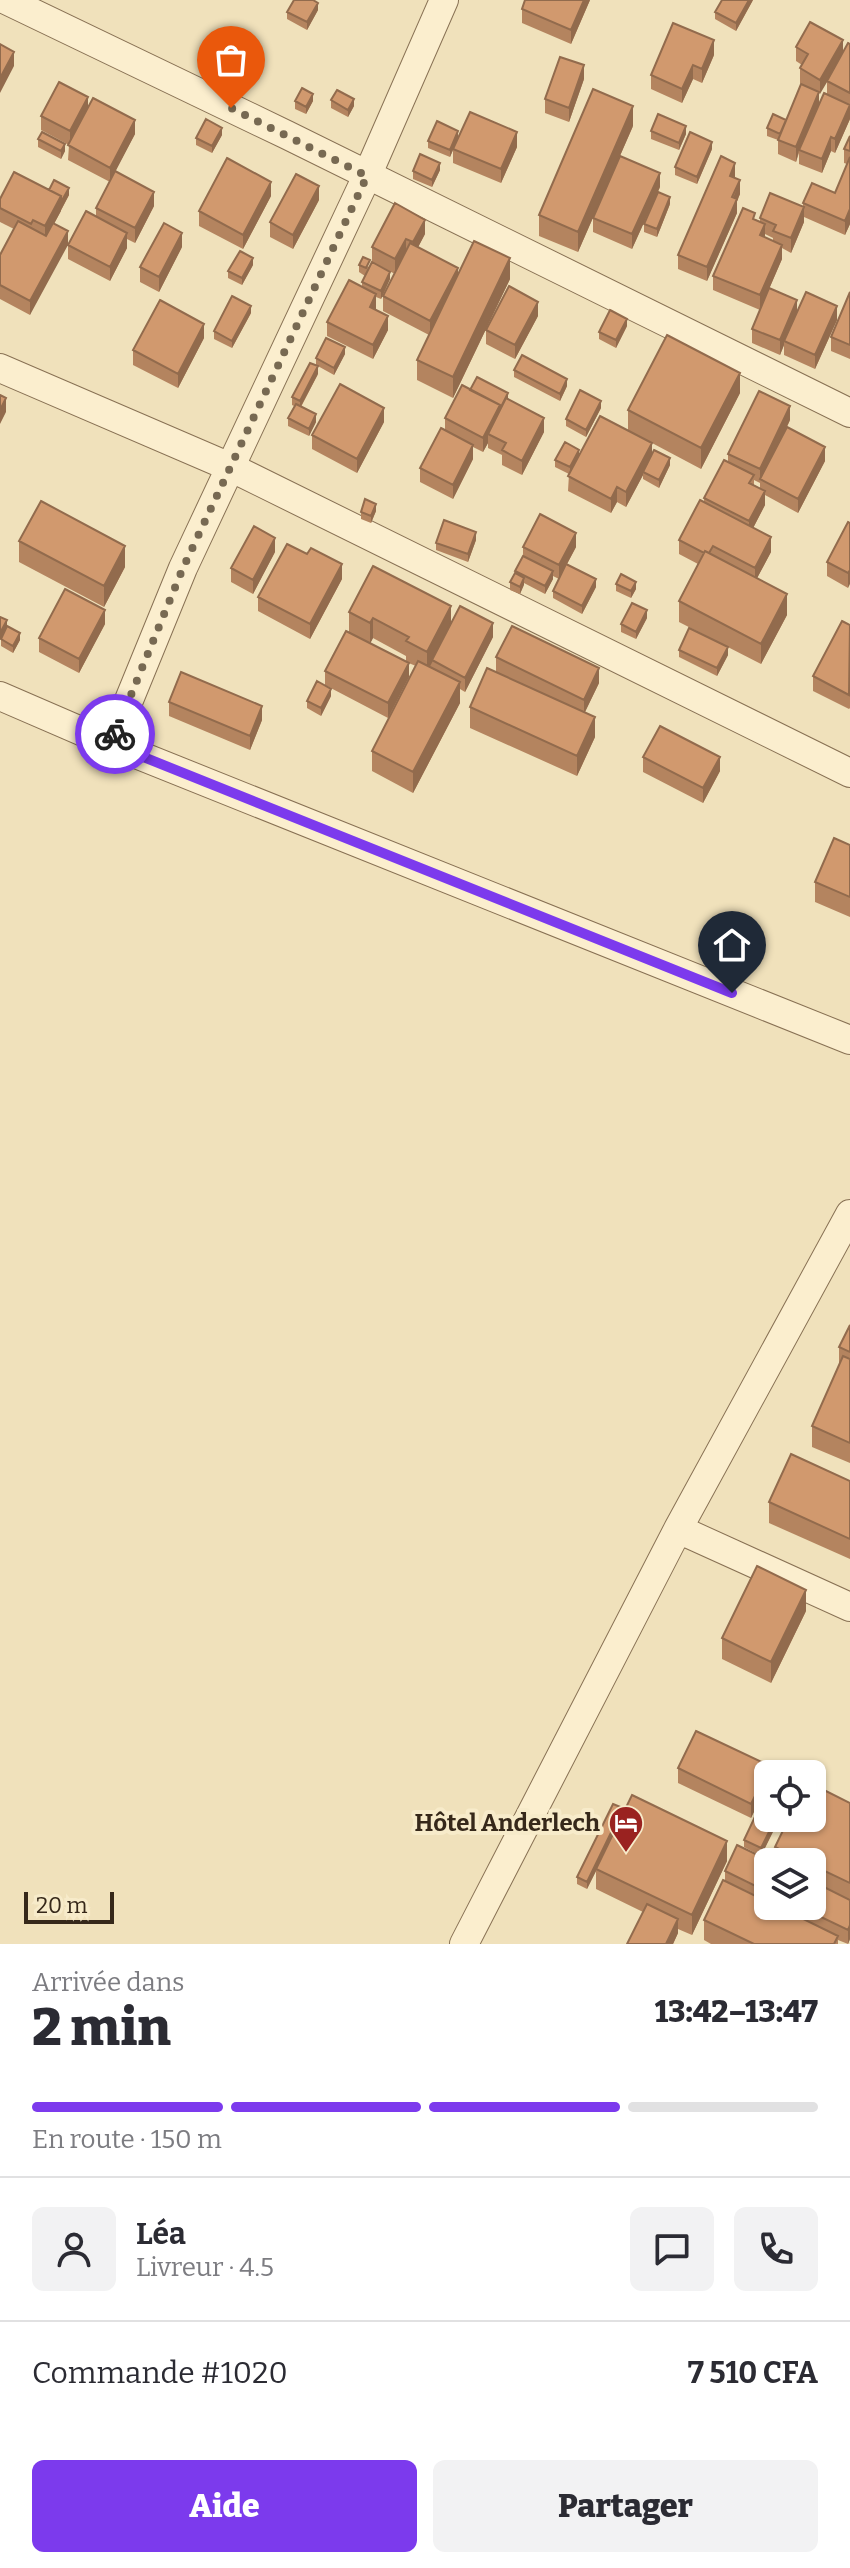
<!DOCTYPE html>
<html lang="fr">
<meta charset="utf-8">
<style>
:root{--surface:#fff;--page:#f2f2f3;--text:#2b2b33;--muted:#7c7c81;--line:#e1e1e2;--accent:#7c3aed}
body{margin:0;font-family:Bitter,serif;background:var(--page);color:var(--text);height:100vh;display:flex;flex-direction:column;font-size:30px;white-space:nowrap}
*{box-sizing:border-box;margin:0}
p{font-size:26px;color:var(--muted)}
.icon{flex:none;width:44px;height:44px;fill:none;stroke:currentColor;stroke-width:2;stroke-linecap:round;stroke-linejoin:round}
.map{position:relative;height:1944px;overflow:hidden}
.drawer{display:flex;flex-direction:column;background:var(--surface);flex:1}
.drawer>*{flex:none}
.fabs{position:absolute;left:754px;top:1760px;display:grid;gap:16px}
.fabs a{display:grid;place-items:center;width:72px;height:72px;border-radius:12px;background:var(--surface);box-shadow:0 2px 6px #0004;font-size:40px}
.scale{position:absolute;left:24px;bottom:20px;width:90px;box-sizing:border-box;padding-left:8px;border:4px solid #36281a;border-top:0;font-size:22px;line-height:28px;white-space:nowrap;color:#36281a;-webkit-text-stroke:6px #f7ebca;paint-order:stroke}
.pin{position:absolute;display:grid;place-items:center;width:68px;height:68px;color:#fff;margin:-82px -34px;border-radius:50% 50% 50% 0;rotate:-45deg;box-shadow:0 0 8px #0007}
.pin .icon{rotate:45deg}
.courier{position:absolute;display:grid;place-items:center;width:80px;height:80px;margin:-40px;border:6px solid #7c3aed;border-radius:50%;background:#fff;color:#222;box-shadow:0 2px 10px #0007}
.overview em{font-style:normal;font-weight:800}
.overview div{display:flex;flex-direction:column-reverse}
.overview{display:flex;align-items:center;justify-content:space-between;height:136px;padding:0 32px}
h1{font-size:52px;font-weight:800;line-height:60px}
.bar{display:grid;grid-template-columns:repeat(4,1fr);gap:12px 8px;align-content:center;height:96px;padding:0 32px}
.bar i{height:10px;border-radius:6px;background:var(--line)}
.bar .selected{background:var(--accent)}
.bar p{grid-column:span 4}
.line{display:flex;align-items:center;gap:20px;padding:0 32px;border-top:2px solid var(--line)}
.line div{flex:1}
.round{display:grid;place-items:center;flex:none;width:84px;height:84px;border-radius:12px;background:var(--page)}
.action{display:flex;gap:16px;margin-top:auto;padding:16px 32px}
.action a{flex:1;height:92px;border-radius:12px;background:var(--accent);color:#fff;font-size:32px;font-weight:800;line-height:92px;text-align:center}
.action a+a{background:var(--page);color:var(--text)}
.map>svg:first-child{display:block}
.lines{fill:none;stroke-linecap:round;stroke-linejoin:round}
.street-casing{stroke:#887154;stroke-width:30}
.street{stroke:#fbeece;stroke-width:28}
.wall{fill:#b4845f;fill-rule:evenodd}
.shaded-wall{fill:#926b4d}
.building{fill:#d1996e;stroke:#926b4d;stroke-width:2}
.done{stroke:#776952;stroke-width:8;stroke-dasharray:0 14.4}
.route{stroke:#7c3aed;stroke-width:10}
.labels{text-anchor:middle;stroke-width:8;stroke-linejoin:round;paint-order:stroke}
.poi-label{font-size:24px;font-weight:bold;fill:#36281a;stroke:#f7ebca;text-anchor:end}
</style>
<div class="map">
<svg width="850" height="1944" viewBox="0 0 850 1944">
<rect width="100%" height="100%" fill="#f0e1bb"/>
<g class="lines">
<g class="street-casing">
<path id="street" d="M6,0L287,135L850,413
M0,368L230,467L850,773
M0,696L111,744L850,1040
M111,744L183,568L367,176L444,0
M678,1529L850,1607
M464,1944L678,1529L850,1214"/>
</g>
<use href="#street" class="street"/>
</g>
<path class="wall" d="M590,0L571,44L522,23V9Z
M753,0L736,31L715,19V12Z
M318,10L307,30L287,19V12Z
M850,44V119L835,153L831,151L822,173L799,164V153L796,162L778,154V140L767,136V128L786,120L810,88L800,83V68L802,65L796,61V47L843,53ZM827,81V94L819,103V94Z
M714,55L702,83L693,79L682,103L651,89V75Z
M584,79L569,122L545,113V99Z
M331,100L354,106L348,117L331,108Z
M295,101H313L306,114L295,109Z
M88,108L135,134L115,171L154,206L135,243L127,239V248L110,281L68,259V245L96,217V208L110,182L68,160L69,145L41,130V116Z
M633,126L578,252L539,236V215Z
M651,131L686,134L679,150L651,139Z
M222,135L212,153L196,145V138Z
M850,136V224L845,235L804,217V222L791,253L782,248V259L760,310L713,290V276L755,219L760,221V218L803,207V203L835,193L847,164L844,163V149ZM765,234L773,238V241L765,237Z
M458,137L517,147L501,183L453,163V150L450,157L428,148V141Z
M38,139L65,151L61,159L38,147Z
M712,149L697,184L675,175V167Z
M440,170L432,187L413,179V171Z
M735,178L740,194L737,201V213L707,281L678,269V255Z
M660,187L632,249L593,232V218Z
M49,190L69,195L54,224L30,315L0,299V255L14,229L0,222V199Z
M271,196L243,249L199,226V211Z
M319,200L293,249L270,237V222Z
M670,204L657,237L644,232V224Z
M425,234L418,247L458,274L510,279L453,398L417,380V360L429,335L383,311V296L395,274L372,262V247Z
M182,247L159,292L140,282V267Z
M253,265L242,285L228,278V271Z
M359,265L370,267L390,279L381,299L376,297V310L388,330L373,359L327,336V322L362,287V282L365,276L359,272Z
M850,292V359L831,351V337Z
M797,312L837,320L815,369L784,355V345L780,355L752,343V329Z
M251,313L232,348L214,339V331Z
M538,316L515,359L486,344V330Z
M627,326L616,348L599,339V332Z
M204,338L178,388L133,365V350Z
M345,354L334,375L316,365V358Z
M514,370L567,386L560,401L514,377Z
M318,374L301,407L316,422L309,436L288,426V418L294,406L292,405V397Z
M470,390L508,400L544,432L522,475L502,465V455L488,448V443L483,452L473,447V459L453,499L420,482V468L445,430V418Z
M740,393L701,469L652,443V454L670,465L659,488L643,479V475L626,507L617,502L611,513L568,491L569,474L555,467V460L579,456L628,430V410Z
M601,408L586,437L566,426V419Z
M790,420L787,427L825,461L798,513L765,495V505L753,528L771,552L757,578L787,615L761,664L679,622V601L698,564L679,554V540L704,503V498L728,462V454ZM754,480L760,483V482V488L754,485Z
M384,422L357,473L312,449V435Z
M376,511L371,523L361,519V512Z
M850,523L848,588L827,576V562Z
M476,540L468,562L436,550V543Z
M19,541L125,567L104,607L19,562Z
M523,547H576L567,564L596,587L582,614L553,598V591L559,579L553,576V579L545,594L524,583L520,594L510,590V582L523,556Z
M275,552L253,594L231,582V568Z
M342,579L310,639L258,611V597Z
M616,584L636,589L631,598L616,591Z
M349,612L451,625L493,637L465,692L460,689V703L413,793L372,771V751L416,666L406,662V656L373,638L370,643L409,677L388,718L325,685V671L349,633Z
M0,617L7,628L20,640L13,653L1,646V639L5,630L0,640Z
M647,618L636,639L621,632V624Z
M105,624L79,673L39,652V638Z
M850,625V708L849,709L813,691V676Z
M679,650L728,655L717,676L679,657Z
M496,657L599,683L585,712L595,737L577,776L470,728V707L522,684L496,672Z
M331,696L321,716L307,708V701Z
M169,702L262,720L250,750L169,716Z
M643,757L720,771L703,803L643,772Z
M850,845V917L815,902V882Z
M850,1325V1463L812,1447V1426L839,1365V1347Z
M850,1481V1559L769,1523V1502Z
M806,1611L771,1683L722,1659V1638Z
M678,1768L770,1774L751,1818L678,1783Z
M850,1803V1939L848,1944L838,1940V1944H711L704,1940V1920L725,1881V1871L768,1862V1906H812V1862H775V1847Z
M623,1813L727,1861L692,1935L678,1929V1933L673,1944H627L643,1912L596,1889V1871L587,1889L577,1884V1877Z
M779,1818L761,1856L744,1847V1840Z"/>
<path class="shaded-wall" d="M584,0H590L571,44V30Z
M749,0H753L736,31V23Z
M318,3V10L307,30V22Z
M714,40V55L702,83V69Z
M843,40V55L820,94V80Z
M14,52V66L0,93V78Z
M584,65V79L569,122V108Z
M693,65V79L682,103V89Z
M819,92V107L799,150L796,162V147Z
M313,94V101L306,114V107Z
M88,97V112L70,145V131Z
M354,99V106L348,117V110Z
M850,105V119L835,153V139Z
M633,106V126L578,252V232Z
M135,120V134L110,182V168Z
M686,126V134L679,150V143Z
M222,128V135L212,153V146Z
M458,131V138L450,157V150Z
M517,132V147L501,183V169Z
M831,137V151L822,173V159Z
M712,142V149L697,184V177Z
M65,144V151L61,159V151Z
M440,163V170L432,187V180Z
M735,163V177L730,190V176Z
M660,173V187L632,249V234Z
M740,180V194L737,201V213L707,281V267Z
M271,182V196L243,249V235Z
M319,186V200L293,249V235Z
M69,188V195L61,210V202Z
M154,192V206L135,243V228Z
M61,196V211L45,240V226Z
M670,197V204L657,237V229Z
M804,207V222L791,253V238Z
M850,209V224L845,235V221Z
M425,220V234L413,257V242Z
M765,224V238L760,235Z
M68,231V245L30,315V301Z
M127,233V248L110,281V267Z
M182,233V247L159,292V277Z
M406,239V253L395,274V259Z
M782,245V259L760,310V295Z
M253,258V265L242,285V278Z
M510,258V279L453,398V377Z
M458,268V282L430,335V321Z
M390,272V279L381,299V291Z
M376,294V309L370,321V307Z
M797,300V315L784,341V345L780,355V340Z
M538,302V316L515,359V345Z
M251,306V313L232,348V341Z
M837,306V320L815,369V355Z
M388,316V330L373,359V345Z
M627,319V326L616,348V340Z
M204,324V338L178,388V374Z
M345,347V354L334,375V368Z
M318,366V374L300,408V401Z
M740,373V393L701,469V448Z
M567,379V386L560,401V394Z
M508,393V400L488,434V443L483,452V438L500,405Z
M6,398V412L0,424V410Z
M601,401V408L586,437V430Z
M790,406V420L761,479H760V483V469Z
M384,408V422L357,473V459Z
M316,414V422L309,436V429Z
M544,418V432L522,475V461Z
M652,443V457L643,472V475L626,507V492Z
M473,445V459L453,499V485Z
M825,447V461L798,513V499Z
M579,450V457L570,474V467Z
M670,458V465L659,488V480Z
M617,487V502L611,513V499Z
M765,491V505L749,536V521Z
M376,504V511L371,523V516Z
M476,532V540L468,562V554Z
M576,533V547L559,579V565Z
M771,537V552L755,582V568Z
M275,538V552L253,594V580Z
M125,546V567L104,607V586Z
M342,564V579L310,639V624Z
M850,570V584L848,588V573Z
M553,571V579L545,594V586Z
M524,578V585L520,594V587Z
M596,579V587L582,614V606Z
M636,582V589L631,598V591Z
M787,594V615L761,664V644Z
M451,606V627L427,672V652Z
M105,610V624L79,673V659Z
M647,610V618L636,639V632Z
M373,618V638L370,644V623Z
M7,620V628L0,640V633Z
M493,623V637L465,692V678Z
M20,633V640L13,653V646Z
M728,647V655L717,676V668Z
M409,663V677L388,718V703Z
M599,668V683L584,714V700Z
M460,682V703L413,793V772Z
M331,689V696L321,716V708Z
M262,706V720L250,750V736Z
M595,717V737L577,776V756Z
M720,757V771L703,803V788Z
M806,1590V1611L771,1683V1662Z
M770,1766L768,1784L751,1818V1804Z
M623,1808V1816L596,1869V1871L587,1889V1882Z
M776,1818H779V1820L761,1856V1848Z
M727,1841V1861L692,1935V1915Z
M678,1919V1933L673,1944H666Z
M850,1925V1939L848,1944V1930Z"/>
<path class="building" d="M294,0H313L318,3L307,22L287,12Z
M525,0H584L571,30L522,9Z
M722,0H749L736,23L715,12Z
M810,22L843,40L820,80L800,68L808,54L796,47Z
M673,23L714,40L702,69L693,65L682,89L651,75Z
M848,43L850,44V93L827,81Z
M0,44L14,52L0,78Z
M560,57L584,65L569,108L545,99Z
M59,82L88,97L70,131L41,116Z
M801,84L819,92L796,147L778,140Z
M302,88L313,94L306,107L295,101Z
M593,89L633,106L578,232L539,215Z
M337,90L354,99L348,110L331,100Z
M824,93L850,105L835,139L831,137L822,159L799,150Z
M93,98L135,120L110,168L68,145Z
M470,112L517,132L501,169L453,149Z
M658,114L686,126L679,143L651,131Z
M773,114L786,120L780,134L767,128Z
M206,119L222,128L212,146L196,138Z
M437,121L458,131L450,150L428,141Z
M42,132L65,144L61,151L38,139Z
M690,132L712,142L697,177L675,167Z
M850,136V151L844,149Z
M420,154L440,163L432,180L413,171Z
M620,156L660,173L632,234L593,218Z
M721,156L735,163L730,176L740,180L732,197L737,199L707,267L678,255Z
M850,157V209L845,221L803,203L812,183L835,193Z
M227,158L271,182L243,235L199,211Z
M115,171L154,192L135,228L96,208Z
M14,172L61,196L45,226L33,220L31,224L0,208V199Z
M296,174L319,186L293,235L270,222Z
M54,180L69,188L61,202V196L49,190Z
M658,192L670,197L657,229L644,224Z
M770,193L804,207L791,238L773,231L776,225L760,218Z
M395,203L425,220L413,242L406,239L395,259L372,247Z
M743,208L755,213L753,219L765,224L760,235L782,245L760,295L713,276Z
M86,211L127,233L110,267L68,245Z
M18,221L46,236L53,223L68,231L30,301L0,285V255Z
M164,223L182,233L159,277L140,267Z
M474,241L510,258L453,377L417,360Z
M410,243L458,268L430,321L383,296Z
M240,251L253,258L242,278L228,271Z
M363,257L370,260L366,268L359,265Z
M372,262L390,272L381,291L362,282Z
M349,280L376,294L370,307L388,316L373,345L327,322Z
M509,286L538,302L515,345L486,330Z
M769,288L797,300L780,340L752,329Z
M806,292L837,306L815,355L784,341Z
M850,292V345L831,337Z
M232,296L251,306L232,341L214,331Z
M160,300L204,324L178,374L133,350Z
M610,310L627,319L616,340L599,332Z
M667,335L740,373L701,448L628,410Z
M326,338L345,347L334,368L316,358Z
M522,355L567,379L560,394L514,370Z
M310,363L318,366L300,401L292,397Z
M477,377L508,393L500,409V405L470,390Z
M340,384L384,408L357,459L312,435Z
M462,385L500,405L483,438L445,418Z
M580,390L601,401L586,430L566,419Z
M759,391L790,406L760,469L728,454Z
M0,395L6,398L0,410Z
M506,398L544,418L522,461L502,450L506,443L488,434Z
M296,404L316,414L309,429L288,418Z
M600,416L652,443L626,492L617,487L611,499L568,476Z
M787,427L825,447L798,499L760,479Z
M441,428L473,445L453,485L420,468Z
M565,442L579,450L570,467L555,460Z
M654,450L670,458L659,480L643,472Z
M724,460L754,475L749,483L765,491L749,521L704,498Z
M365,499L376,504L371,516L361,512Z
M700,500L771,537L755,568L713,546L709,553L705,551L704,553L679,540Z
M41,501L125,546L104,586L19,541Z
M540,514L576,533L559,565L523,547Z
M444,520L476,532L468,554L436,543Z
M848,522L850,523V570L848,573L827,562Z
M254,526L275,538L253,580L231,568Z
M287,544L307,554L311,548L342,564L310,624L258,597Z
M705,551L787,594L761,644L679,601Z
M523,556L553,571L545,586L515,571Z
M566,564L596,579L582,606L553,591Z
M373,566L451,606L427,652L406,641L409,637L373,618L370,623L349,612Z
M515,573L524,578L520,587L510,582Z
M621,574L636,582L631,591L616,584Z
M65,589L105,610L79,659L39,638Z
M632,603L647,610L636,632L621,624Z
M460,606L493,623L465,678L432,660Z
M0,617L7,620L0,633Z
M842,621L850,625L849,695L813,676Z
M7,626L20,633L13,646L1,639Z
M512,626L599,668L584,700L496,657Z
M689,628L728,647L717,668L679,650Z
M346,631L409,663L388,703L325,671Z
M418,661L460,682L413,772L372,751Z
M487,668L595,717L577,756L470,707Z
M181,672L262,706L250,736L169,702Z
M317,681L331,689L321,708L307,701Z
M660,726L720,757L703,788L643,757Z
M834,838L850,845V897L815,882Z
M850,1325V1352L839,1347Z
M843,1356L850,1359V1443L812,1426Z
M791,1454L850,1481V1539L769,1502Z
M757,1566L806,1590L771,1662L722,1638Z
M696,1731L770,1766L751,1804L678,1768Z
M812,1784L850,1803V1883L812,1865V1862H806L775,1847L789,1818H812Z
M632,1795L727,1841L692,1915L596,1869Z
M613,1804L623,1808L587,1882L577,1877Z
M761,1804L768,1808V1818H776L761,1848L744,1840Z
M737,1845L772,1862H768V1892L725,1871Z
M723,1880L768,1902V1906H777L838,1936L834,1944H754L704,1920Z
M812,1881L850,1900V1925L848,1930L798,1906H812Z
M647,1904L678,1919L666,1944H627Z"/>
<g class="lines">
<path class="done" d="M115,734L183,568L367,176L231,108"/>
<path class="route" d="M115,734L111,744L732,993"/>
</g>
<defs>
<g id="hotel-pin" transform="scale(1.8)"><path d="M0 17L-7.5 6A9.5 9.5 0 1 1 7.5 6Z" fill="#9a2220" stroke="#f7ebca"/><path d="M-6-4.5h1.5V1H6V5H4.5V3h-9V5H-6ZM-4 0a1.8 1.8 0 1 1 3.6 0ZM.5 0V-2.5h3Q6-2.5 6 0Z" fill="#fff"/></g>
</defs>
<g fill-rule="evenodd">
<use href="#hotel-pin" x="626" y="1823"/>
</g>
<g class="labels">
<g class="poi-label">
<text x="600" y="1831">Hôtel Anderlech</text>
</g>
</g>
</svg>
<div class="fabs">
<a><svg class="icon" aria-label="locate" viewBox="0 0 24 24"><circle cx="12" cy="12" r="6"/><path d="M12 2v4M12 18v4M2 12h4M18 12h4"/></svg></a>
<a><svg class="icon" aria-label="layers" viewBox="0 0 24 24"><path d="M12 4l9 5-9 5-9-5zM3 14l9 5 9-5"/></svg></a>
</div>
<div class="scale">20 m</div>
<div class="pin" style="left:231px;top:108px;background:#ea580c"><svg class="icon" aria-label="bag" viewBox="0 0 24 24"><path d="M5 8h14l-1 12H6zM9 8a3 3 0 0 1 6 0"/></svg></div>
<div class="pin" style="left:732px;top:993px;background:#1f2937"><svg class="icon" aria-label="home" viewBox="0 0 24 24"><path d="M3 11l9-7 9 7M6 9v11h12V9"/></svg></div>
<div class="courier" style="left:115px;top:734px"><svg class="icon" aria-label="bike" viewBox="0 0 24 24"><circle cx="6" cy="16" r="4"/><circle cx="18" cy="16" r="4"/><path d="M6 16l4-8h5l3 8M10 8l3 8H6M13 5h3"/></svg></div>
</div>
<section class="drawer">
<div class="overview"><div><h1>2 min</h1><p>Arrivée dans</p></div><em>13:42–13:47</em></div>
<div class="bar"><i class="selected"></i><i class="selected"></i><i class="selected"></i><i></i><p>En route · 150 m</p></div>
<div class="line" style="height:144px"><a class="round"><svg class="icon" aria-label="person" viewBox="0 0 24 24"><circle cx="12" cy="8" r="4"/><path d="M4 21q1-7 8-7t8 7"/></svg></a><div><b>Léa</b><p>Livreur · 4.5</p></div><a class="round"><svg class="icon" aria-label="chat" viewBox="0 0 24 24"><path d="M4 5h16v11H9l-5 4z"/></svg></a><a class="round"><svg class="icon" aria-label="phone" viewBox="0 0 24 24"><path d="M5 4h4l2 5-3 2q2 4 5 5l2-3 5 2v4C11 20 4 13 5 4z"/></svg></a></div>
<div class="line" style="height:104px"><div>Commande #1020</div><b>7 510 CFA</b></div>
<div class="action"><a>Aide</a><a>Partager</a></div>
</section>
